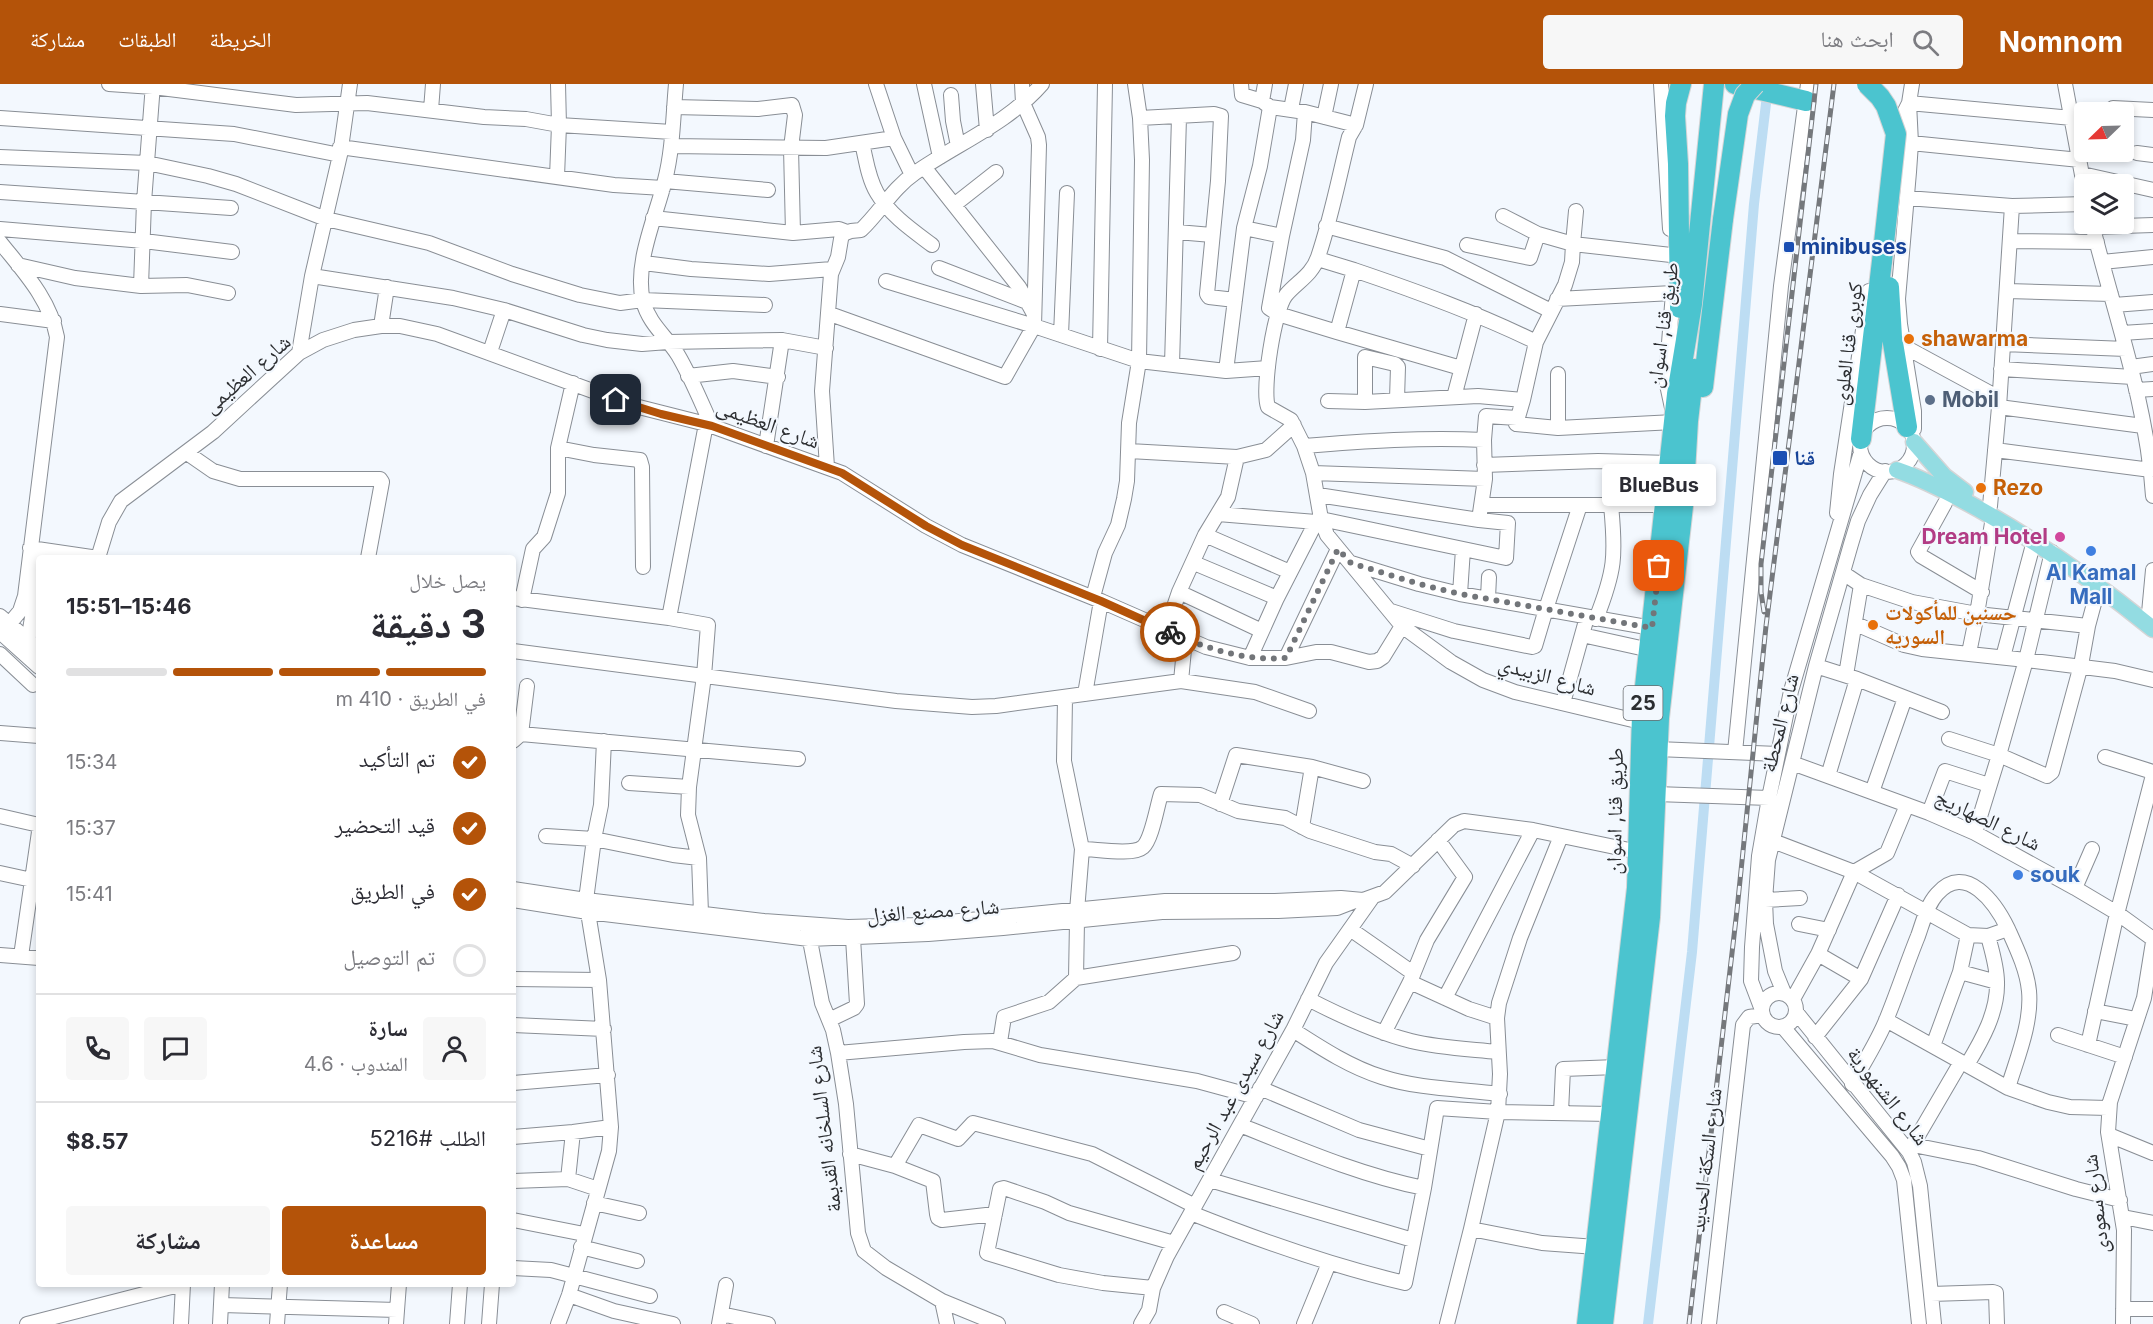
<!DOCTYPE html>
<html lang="ar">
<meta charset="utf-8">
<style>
:root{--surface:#fff;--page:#f7f7f7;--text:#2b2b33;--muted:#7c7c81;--line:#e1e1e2;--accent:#b45309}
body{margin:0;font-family:Inter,"Noto Naskh Arabic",sans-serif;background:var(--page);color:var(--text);direction:rtl;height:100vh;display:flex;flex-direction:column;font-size:22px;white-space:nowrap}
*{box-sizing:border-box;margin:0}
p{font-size:20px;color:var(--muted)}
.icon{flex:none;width:33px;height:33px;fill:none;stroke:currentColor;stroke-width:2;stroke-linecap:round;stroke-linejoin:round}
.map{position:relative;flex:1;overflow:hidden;direction:ltr}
.sheet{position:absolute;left:36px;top:471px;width:480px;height:732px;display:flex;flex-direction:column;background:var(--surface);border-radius:6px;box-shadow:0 3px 9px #0003;direction:rtl}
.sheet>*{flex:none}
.needle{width:39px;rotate:247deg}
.controls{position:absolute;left:2074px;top:18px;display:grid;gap:12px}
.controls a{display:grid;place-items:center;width:60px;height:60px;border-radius:6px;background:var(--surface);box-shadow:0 3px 9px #0003;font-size:30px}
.pin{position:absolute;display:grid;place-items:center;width:51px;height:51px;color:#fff;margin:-26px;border-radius:12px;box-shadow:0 3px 9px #0006}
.courier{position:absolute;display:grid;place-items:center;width:60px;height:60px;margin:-30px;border:4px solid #b45309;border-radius:50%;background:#fff;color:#222;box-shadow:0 2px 8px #0007}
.bubble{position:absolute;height:42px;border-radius:6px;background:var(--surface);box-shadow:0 3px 9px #0003;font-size:20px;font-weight:700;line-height:42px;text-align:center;direction:rtl}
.headline em{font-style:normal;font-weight:700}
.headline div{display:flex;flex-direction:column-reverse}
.headline{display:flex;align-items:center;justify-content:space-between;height:102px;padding:0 30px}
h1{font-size:39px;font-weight:700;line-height:45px}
.bar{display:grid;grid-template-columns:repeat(4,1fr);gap:9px 6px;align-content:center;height:72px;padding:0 30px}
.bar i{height:8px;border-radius:4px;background:var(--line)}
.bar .current{background:var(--accent)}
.bar p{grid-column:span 4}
.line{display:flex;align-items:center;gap:15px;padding:0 30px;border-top:2px solid var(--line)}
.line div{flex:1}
.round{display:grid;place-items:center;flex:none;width:63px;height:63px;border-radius:6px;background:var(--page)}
ol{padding:0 30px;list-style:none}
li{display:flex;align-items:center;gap:18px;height:66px}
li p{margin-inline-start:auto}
li .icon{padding:6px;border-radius:50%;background:var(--accent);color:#fff;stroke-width:4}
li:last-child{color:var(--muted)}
li i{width:33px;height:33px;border:3px solid var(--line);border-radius:50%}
.primary-button{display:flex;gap:12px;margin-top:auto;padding:12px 30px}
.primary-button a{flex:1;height:69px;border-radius:6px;background:var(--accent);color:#fff;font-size:24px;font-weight:700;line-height:69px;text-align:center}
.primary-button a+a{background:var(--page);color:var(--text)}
header{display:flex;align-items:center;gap:36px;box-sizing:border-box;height:84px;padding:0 30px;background:var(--accent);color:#fff}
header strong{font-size:28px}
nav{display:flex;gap:33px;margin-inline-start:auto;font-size:21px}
.search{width:420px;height:54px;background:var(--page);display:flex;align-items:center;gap:15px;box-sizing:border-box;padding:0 21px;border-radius:6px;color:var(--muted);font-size:22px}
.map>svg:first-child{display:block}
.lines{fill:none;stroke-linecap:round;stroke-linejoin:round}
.canal{stroke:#bdddf3;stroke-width:10}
.minor-casing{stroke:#898e95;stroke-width:16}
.major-casing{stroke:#d5d5d6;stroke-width:19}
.highway-casing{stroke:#d5d5d6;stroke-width:22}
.minor{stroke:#fff;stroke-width:14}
.major{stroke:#93dce2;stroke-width:16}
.highway{stroke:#4bc4cf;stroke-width:20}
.rail-casing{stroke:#75787c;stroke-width:5}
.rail{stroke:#f3f8fe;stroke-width:3;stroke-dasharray:9;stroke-linecap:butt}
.highway-bridge-casing{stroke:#d5d5d6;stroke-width:22;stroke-linecap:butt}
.highway-bridge{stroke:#4bc4cf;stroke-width:20}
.done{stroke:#727579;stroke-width:6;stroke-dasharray:0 10.8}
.route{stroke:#b45309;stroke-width:8}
.transit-dot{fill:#1a4fb4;stroke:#f3f8fe;stroke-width:2}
.food-dot{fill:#e8710a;stroke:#f3f8fe;stroke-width:2}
.service-dot{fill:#5c6f8a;stroke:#f3f8fe;stroke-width:2}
.hotel-dot{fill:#d1479c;stroke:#f3f8fe;stroke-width:2}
.shop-dot{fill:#3f7fe0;stroke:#f3f8fe;stroke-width:2}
.labels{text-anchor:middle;stroke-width:4.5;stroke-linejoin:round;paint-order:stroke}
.shield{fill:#f3f8fe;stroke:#686b6e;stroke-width:1.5}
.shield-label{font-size:20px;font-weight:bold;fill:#2c2e31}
.transit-label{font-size:21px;font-weight:bold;fill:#164399;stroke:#f3f8fe;text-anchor:start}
.street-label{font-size:21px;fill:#2c2e31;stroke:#f3f8fe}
.food-label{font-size:21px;font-weight:bold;fill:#c56008;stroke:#f3f8fe;text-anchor:start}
.service-label{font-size:21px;font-weight:bold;fill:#4e5e75;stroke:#f3f8fe;text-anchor:start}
.hotel-label{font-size:21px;font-weight:bold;fill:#b23c85;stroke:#f3f8fe;text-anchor:end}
.shop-label{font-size:21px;font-weight:bold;fill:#366cbe;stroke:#f3f8fe}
</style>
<header>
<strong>Nomnom</strong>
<div class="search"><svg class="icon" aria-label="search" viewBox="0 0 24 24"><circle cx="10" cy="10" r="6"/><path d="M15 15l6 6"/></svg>ابحث هنا</div>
<nav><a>الخريطة</a><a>الطبقات</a><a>مشاركة</a></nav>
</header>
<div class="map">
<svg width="2153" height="1240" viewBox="0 0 2153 1240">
<rect width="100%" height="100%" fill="#f3f8fe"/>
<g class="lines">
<path class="canal" d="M1648,1240L1692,868L1754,120L1768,3"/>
<g class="minor-casing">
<path id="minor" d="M109,0L153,3L296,21L367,19L484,33L526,35L559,41L672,48
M676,0C673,32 673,65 665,96C656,133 634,179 643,217C649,240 666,252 678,271C691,293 701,318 712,342
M876,0L894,54L912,91
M924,0L940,73
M983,0L987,46
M1241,0L1242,11L1262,17L1270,23L1305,28L1356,41
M1366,0L1356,41L1349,53C1339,93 1331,135 1318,173C1312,191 1297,198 1286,211C1274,226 1262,305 1268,323L1291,336L1304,362L1313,389L1321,435L1327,451L1402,542L1451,578L1483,596L1515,608L1641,638
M1661,0L1670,145
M1912,0L1909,19L1911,59L1909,88L1898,215L1900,240L1914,327V345
M2065,0L2085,107
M951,11L953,37L958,62
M1262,17L1265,0
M1909,19L2072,34
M674,23L758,25L792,21L795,31L791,64L793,149
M2113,24L2153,26
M1291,25L1296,0
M431,26L433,0
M1305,28L1303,56L1282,152L1269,224L1278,230L1337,248L1461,284
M1324,33L1331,0
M0,34L234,50L340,71
M1140,34L1214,30L1221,32L1218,97L1207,210L1209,213L1235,216
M1894,49L1909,19
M862,59C866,75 868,94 877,109C890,131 912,146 932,161
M1911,59L2080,76
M671,62L826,64L894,54
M340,63L614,101L663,104
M2137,69L2153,71
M0,73L147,79L208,92L236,100L326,135L429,159L512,190L580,211L620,219L643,216L765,221
M924,83L1019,203L1034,230
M2082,90L2153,106
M557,93L559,41L558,0
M665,97L768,106
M0,108L231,124
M1907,114L2012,122
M954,121L996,88
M1503,132L1538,150
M653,134L793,149L839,145L847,148
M2092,140C2114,230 2147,318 2153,412
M1326,142L1445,174L1551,227
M2093,143L2153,141
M1244,144L1282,152
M0,145L144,157L232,168
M1177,148L1212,151
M2010,157L2097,158
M0,158C23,187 50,215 57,253L25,512L20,527L2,549
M1467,161L1530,174L1538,150L1573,160L1576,127
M1671,171L1573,160L1572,178L1565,201L1536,258L1523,316L1516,340L1558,344L1674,338
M1318,175L1354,186
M2102,178L2153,173
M644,179L691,185L769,190L832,185
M18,181L75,194L141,202L187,201L228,209
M939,184L1027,218
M312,192L453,214L504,226L583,251L607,256L642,260L668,258L782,256L826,264
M886,197L1034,242L1139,277L1226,287L1268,284
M141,202L144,118L153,0
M2007,207L2111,210
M1557,215L1673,209
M2114,221L2153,218
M0,230L54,237
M830,230L1005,293L1034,242L1039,61L1038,53L1023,19L1022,0
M381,242L387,203
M1337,248L1354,186C1416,207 1477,229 1536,258
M2122,249L2153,247
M1061,251L1067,109
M2003,260L2126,265
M1905,263L1999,314
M1100,265L1105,0
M490,268L504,226
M299,269L312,192L340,71L350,0
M1172,281L1179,33
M2131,283L2153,280
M2001,285L2133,293
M1226,287L1244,144L1260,82L1270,23
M1558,290V344
M688,292L733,287L778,293
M2136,306L2153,305
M1454,313L1476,230
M1328,317L1365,318L1478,312L1523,316
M1365,318V273L1395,280L1398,283L1397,315
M1999,323L2143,342
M1672,324L1666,296L1673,209
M1860 361a27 27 0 1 1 54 0a27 27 0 1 1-54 0Z
M1484,356L1486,332L1517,334
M766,362L782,256
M1304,362C1364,357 1424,353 1484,356L1485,395L1479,436L1318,411
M558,364L594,371L640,376L642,383L643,483
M1995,366L2151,386
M1129,367L1237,373L1228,413L1205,451L1179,508L1166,546
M187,369L213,387L240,395H380L382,398L368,474
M1237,373L1266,366L1294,341
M1484,381L1598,377L1670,379
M827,383L822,307L831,190L838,173L841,155L843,150L851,147L861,146C880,128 893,104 915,89C958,59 1007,40 1042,0
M1313,389L1485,395
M1945,419L1918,468L1921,472L1982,508
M1482,421H1666
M1990,422L1999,323L2012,122L2085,120
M1837,429L1841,390L1869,207
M1218,430L1316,438L1321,435L1506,474L1508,439L1479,436
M1993,433L1977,530L2088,542L2099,501
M1205,451L1290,488
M30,464L98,474
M2052,468L2026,576L2115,587L2153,596
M98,474L109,438L121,417L213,348L299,269L323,256L354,246L381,242H400L437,250L631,321L706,340L842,389L926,442L962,461L1101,517L1206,563L1250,574H1286L1316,568H1331L1369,578L1377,577L1383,573L1402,542
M1194,479L1277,514
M1351,479L1419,500L1460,510L1652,544
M1843,489L1861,501L1846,591
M1861,501L1912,518L1977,530L1969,569
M1179,508L1262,547
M1460,510L1463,465
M1093,513L1105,469L1118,441L1124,415L1127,397L1129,339L1139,277L1142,76L1140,34L1135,0
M513,514L669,534L708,541L704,592L689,703L688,731L699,774L701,829
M1488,514L1489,493
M522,516L533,465L544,453L558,409V364L573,299
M1391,527L1454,547L1532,563L1535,562L1546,525L1580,421
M2149,529L2153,486
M0,532L39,565
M669,534L706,340
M1596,535C1615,487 1616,472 1611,421
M1856,540L1904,561L1922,565L2026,576L1999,671L1949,655
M0,548L39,583
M1582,551L1650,566
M513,567L896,617L972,623L996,622L1181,597L1255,608L1309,627
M0,570L33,601
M26,570L38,497L33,471
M2003,573L2034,457
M1250,574L1277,514L1316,438
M1286,574L1338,465
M1816,582L1857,595L1828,692
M1857,595L1942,628
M1181,597L1185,555
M1085,610L1101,517
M1065,614L1064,677L1082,765L1077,827
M1563,619L1587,533
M0,649L39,652
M521,650L798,675
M513,657L521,650L527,602
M1657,665L1778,670
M1735,668L1781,202L1808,0
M2105,673L2153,688
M1792,679L1929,729L1975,749L2075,804L2117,829L2153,855
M629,699L689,703
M1872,708L1905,614
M1656,710L1769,714
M1220,720L1236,671L1312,683L1363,697
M1929,729L1945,687L1989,701
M0,732L39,741
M1302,743L1312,683
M1975,749L1999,671L2047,692L2052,688L2081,581L2088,542
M546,752L594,755L673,771L699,774
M1773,757L1854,788L1968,851L1988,852L2008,845C1996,820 1966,777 1937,810C1927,821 1923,838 1918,852C1907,879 1898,907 1887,934C1878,957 1864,978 1852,1000
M1082,765C1096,765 1133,772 1143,763C1152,755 1157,722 1161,710L1200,711L1238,727L1285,734L1310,747L1375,768L1391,770L1413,782
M0,789L32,796
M2075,804L2092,765
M513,805L586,816L764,837L848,843L918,841L1165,817H1275L1341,814L1363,816L1385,808L1454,741L1464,737L1533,746L1639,768
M513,816L588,828L809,855L928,850L1003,844L1162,828L1278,827L1337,824L1355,817
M1765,816L1800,814
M1799,840L1829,846
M1350,845L1413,889
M2008,845C2017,865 2027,886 2029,907C2032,939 2017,974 2008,1004L2048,1018L2070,1023L2108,1024
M808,846L822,919L833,946L838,969L846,1020L858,1149L864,1167L886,1184L942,1217L998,1240
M1818,870L1861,895
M0,871L39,874
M21,872L39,748
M1960,888L1997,898
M1076,894L1077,837
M513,895L599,896L586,816L594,755L601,721L604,657
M1410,898L1469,925L1497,934
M1762 926a17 17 0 1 1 34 0a17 17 0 1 1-34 0Z
M1784,909L1775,887L1766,840L1765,816L1768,776L1816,582L1851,460L1858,437L1870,411L1885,387
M1445,914L1533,746
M1308,915C1341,932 1375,948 1411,957C1439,964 1469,965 1498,968
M1793,915L1818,870L1854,788L1887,769L1907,721
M1762,926L1751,897L1752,863L1759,772L1769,714L1791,607L1861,368
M2095,927L2136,935
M1796,928L1909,1068L1914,1078L1920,1102L1934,1240
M829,936L854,924L857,920L853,854
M1886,936L2008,1004
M513,941L604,945
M1783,943L1892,1072L1899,1083L1904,1096L1919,1240
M1293,946C1321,964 1350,983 1382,993C1419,1005 1461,1005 1500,1010
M1384,949L1410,898L1427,856L1465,793L1438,756
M2058,951L2125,973
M1815,953L1861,895L1898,811
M1000,958L1004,933L1049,918L1076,894L1233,869
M2088,961L2115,838L2153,691
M1933,962L1960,888L1968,851
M838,969L964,958L993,957L1040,971L1197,997L1256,1013
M1967,981C1982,956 1998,928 1997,898C1997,883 1992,867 1988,852
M513,999L608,991
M1260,1004L1359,1046L1430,1065
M1561,1028L1563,985L1617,983
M1240,1041C1300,1065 1360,1091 1424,1104
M2109,1051L2153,1069
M513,1053L573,1048L611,1043
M1913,1061L1978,1074L2076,1105L2120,1116
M1909,1067L1961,978
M850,1070L895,1082L933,1097L937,1130L938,1134L942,1136L995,1130
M895,1082L919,1041L958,1055L973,1039L1092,1070L1195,1122
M568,1095L573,1048
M1210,1096L1413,1156
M513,1097L568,1095L598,1105
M594,1119L639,1129
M1191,1129C1261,1157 1332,1182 1405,1199L1424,1104L1437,1024L1498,1028L1611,1030
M2123,1133L2153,1139
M513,1136L584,1150
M1471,1145L1542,1159L1596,1163
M581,1163L637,1177
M513,1184L551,1186L650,1212
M1153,1204L1103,1199L1059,1191L987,1169L1000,1105L1004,1104L1045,1118L1069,1129L1174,1159
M1931,1210L1993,1208L1996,1209L1997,1240
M569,1211L614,1227L673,1240
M942,1217L947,1240
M222,1221L397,1226
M2123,1225H2153
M1224,1228L1252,1240
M721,1230L768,1240
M27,1240L183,1200L181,1240
M220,1240L222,1200
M277,1240L280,1200
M396,1240L399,1200
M457,1240L460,1200
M489,1240L492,1200
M558,1240L569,1211L609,1067L611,1043L599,896
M719,1240L726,1201
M1141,1240L1149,1226L1153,1204L1167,1172L1293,946L1326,879L1372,814
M1304,1240L1329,1179
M1447,1240L1471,1145L1498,1028L1500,990L1497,934L1499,919L1520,854L1561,752
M1709,1240L1743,941L1749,933L1763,931
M2123,1240L2124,1146L2108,1048L2110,1018L2144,914L2153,858"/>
</g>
<g class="major-casing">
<path id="major" d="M1914,358L1944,392L1965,408
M1897,386C1926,396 1952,410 1979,425C2042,460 2098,500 2153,545"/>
</g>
<g class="highway-casing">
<path id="highway" d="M1735,0L1806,17
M1889,203L1892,253L1907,343
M1680,224L1678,80L1675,32L1676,19L1681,0
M1703,303L1723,135
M1861,355L1882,177
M1587,1240L1637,804L1642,630L1677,310L1692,220L1714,0
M1603,1240L1650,833L1659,634L1683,422L1688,337L1694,285"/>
</g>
<use href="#minor" class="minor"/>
<use href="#major" class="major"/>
<use href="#highway" class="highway"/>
<g class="rail-casing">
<path id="rail" d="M1764,528L1761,508V480L1816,0
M1689,1240L1737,826L1766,542L1834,0"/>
</g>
<use href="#rail" class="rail"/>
<g class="highway-bridge-casing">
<path id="highway-bridge" d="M1867,0L1880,13L1886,22L1896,50L1882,177
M1723,135L1738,30L1745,11L1755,0"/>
</g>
<use href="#highway-bridge" class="highway-bridge"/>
</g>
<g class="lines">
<path class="done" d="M1170,548C1207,565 1245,577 1286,574L1338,465L1351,479L1419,500L1460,510L1652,544L1659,482"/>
<path class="route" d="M616,316L661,330L712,342L842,389L926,442L962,461L1101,517L1170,548"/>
</g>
<g class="transit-dot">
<rect x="1783" y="157" width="12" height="12" rx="3"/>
<rect x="1772" y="366" width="16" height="16" rx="3"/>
</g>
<g class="food-dot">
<circle cx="1909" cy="255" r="6"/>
<circle cx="1981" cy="404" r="6"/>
<circle cx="1873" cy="541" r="6"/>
</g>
<circle class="service-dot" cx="1930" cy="316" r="6"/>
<circle class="hotel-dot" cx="2060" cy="453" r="6"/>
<g class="shop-dot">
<circle cx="2091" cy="467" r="6"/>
<circle cx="2018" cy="791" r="6"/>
</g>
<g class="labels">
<rect class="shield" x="1623.5" y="602" width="39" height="34" rx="4.5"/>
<g class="shield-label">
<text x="1643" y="626">25</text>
</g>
<g class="transit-label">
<text x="1801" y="170">minibuses</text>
<text x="1794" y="381">قنا</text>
</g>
<g class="street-label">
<text transform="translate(1663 241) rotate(-82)" y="7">طريق قنا, اسوان</text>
<text transform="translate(1848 260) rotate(-83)" y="7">كوبرى قنا العلوى</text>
<text transform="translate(247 290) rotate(-41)" y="7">شارع العظيمى</text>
<text transform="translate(768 340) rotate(20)" y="7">شارع العظيمى</text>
<text transform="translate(1547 592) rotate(15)" y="7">شارع الزبيدي</text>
<text transform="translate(1780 639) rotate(-76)" y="7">شارع المحطة</text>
<text transform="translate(1615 727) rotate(-89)" y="7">طريق قنا, اسوان</text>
<text transform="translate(1988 736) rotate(26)" y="7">شارع الصهاريج</text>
<text transform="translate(933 827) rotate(-4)" y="7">شارع مصنع الغزل</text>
<text transform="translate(1235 1006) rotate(-61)" y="7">شارع سيدى عبد الرحيم</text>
<text transform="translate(1888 1012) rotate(52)" y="7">شارع الشنهورية</text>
<text transform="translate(824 1045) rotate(-97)" y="7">شارع السلخانه القديمة</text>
<text transform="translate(1706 1076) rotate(-83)" y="7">شارع السكة الحديد</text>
<text transform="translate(2096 1120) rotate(-97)" y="7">شارع سعودى</text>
</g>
<g class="food-label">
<text x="1921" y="262">shawarma</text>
<text x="1993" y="411">Rezo</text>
<text x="1885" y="536">حسنين للمأكولات<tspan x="1885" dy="24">السوريه</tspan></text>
</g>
<g class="service-label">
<text x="1942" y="323">Mobil</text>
</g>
<g class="hotel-label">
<text x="2048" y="460">Dream Hotel</text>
</g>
<g class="shop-label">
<text x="2091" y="496">Al Kamal<tspan x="2091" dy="24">Mall</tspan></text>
<text x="2030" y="798" text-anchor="start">souk</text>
</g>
</g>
</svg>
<div class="controls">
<a><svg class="needle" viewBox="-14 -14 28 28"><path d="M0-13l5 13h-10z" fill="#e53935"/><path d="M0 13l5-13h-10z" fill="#7c7c81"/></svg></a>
<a><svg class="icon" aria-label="layers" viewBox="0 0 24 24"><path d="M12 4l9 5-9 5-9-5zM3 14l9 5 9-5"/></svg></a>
</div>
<div class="pin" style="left:1659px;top:482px;background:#ea580c"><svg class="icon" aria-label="bag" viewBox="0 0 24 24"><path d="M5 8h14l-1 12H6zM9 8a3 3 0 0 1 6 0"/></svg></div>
<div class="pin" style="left:616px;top:316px;background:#1f2937"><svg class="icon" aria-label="home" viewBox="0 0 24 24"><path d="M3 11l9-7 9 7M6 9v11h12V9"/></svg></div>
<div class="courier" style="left:1170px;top:548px"><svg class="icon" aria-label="bike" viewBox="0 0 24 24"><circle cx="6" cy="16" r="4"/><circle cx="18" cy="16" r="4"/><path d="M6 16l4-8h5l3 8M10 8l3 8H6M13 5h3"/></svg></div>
<div class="bubble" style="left:1602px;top:380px;width:114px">BlueBus</div>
<section class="sheet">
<div class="headline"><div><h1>3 دقيقة</h1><p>يصل خلال</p></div><em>15:46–15:51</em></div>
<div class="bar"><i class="current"></i><i class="current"></i><i class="current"></i><i></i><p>في الطريق · 410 m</p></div>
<ol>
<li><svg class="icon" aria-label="check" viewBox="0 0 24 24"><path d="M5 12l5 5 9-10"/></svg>تم التأكيد<p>15:34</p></li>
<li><svg class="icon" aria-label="check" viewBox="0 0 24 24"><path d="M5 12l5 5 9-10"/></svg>قيد التحضير<p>15:37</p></li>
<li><svg class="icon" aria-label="check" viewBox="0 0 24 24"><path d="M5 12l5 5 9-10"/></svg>في الطريق<p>15:41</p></li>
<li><i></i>تم التوصيل</li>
</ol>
<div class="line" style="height:108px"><a class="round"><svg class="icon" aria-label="person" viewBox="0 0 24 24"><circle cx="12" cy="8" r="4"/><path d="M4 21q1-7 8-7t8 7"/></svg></a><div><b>سارة</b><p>المندوب · 4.6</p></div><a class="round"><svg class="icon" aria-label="chat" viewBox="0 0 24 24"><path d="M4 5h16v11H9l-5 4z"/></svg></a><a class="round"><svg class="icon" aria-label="phone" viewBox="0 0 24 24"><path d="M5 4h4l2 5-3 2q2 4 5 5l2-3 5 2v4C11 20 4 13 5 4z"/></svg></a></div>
<div class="line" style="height:78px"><div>الطلب #5216</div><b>$8.57</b></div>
<div class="primary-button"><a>مساعدة</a><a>مشاركة</a></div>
</section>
</div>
